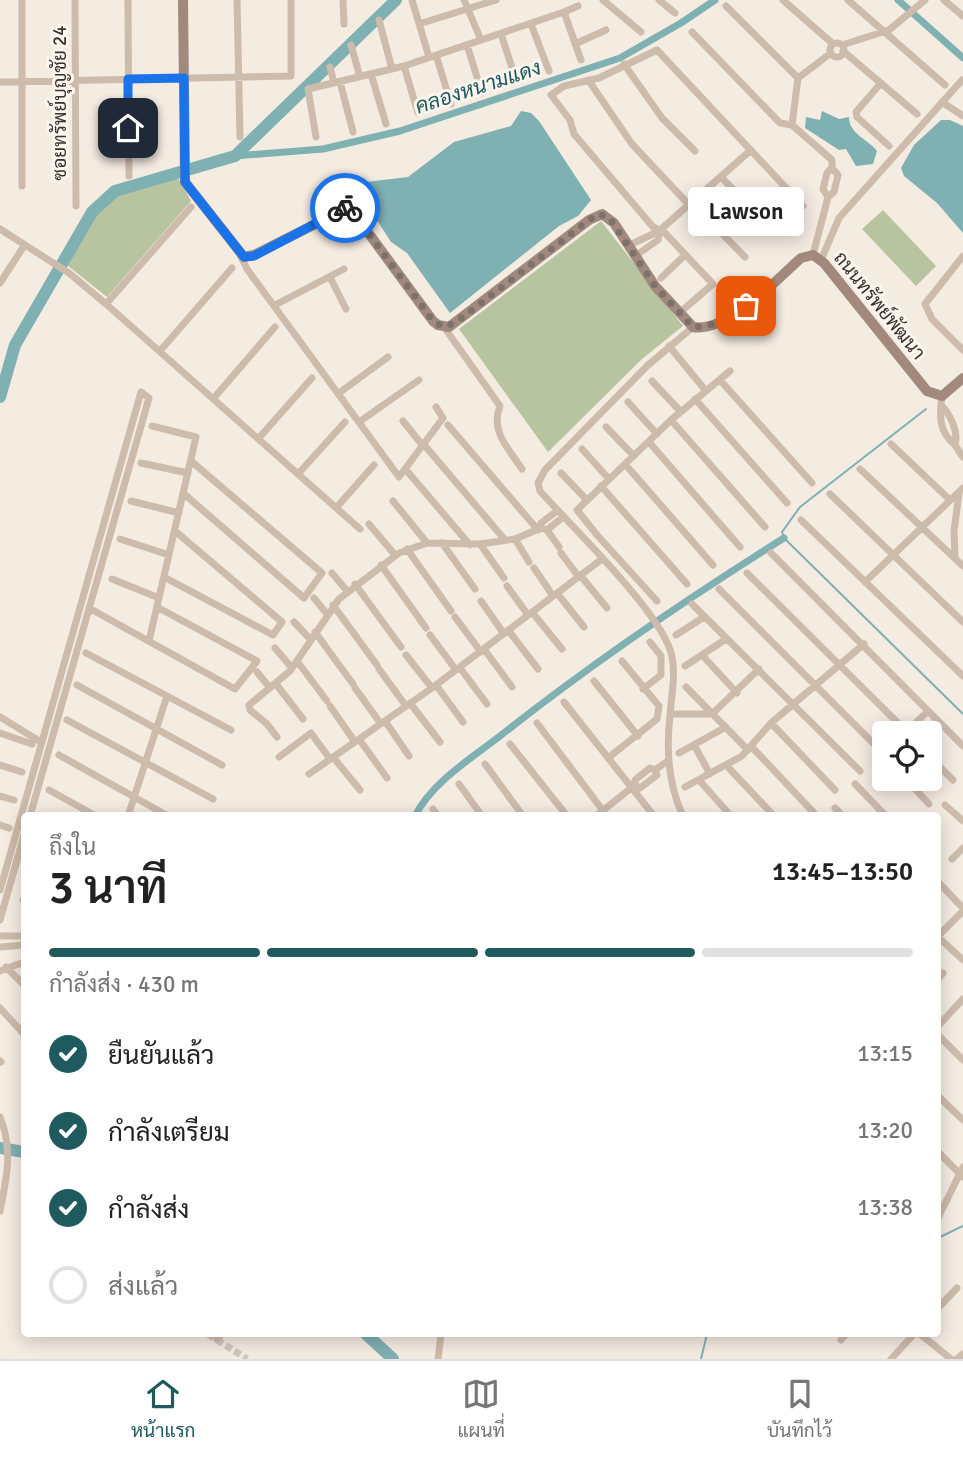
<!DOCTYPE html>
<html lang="th">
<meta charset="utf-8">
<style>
:root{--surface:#fff;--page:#f2f2f2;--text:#222;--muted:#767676;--line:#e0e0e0;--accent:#1f5a5e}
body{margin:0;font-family:Signika,Sarabun,sans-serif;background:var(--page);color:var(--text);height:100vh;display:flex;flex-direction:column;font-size:26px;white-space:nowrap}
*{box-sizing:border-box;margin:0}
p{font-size:23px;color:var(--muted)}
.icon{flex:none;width:38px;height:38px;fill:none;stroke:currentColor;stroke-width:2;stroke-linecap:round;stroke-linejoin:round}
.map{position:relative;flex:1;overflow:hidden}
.side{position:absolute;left:21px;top:812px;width:920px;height:525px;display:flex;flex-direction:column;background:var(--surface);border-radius:7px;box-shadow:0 4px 18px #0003}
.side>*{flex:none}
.controls{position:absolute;left:872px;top:721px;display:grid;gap:14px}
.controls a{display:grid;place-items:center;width:70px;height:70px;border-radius:7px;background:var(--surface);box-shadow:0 4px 18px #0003;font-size:35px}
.pin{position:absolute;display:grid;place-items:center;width:60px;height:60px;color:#fff;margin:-30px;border-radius:14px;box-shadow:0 4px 10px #0006}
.courier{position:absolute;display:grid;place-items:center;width:70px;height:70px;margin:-35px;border:5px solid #1a73e8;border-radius:50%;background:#fff;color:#222;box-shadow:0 2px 9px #0007}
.bubble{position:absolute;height:49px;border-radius:7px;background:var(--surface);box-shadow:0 4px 18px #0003;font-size:23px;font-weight:600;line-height:49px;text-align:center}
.head em{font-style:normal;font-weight:600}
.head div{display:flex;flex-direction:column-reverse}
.head{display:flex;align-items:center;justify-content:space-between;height:119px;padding:0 28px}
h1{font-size:46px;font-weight:600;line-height:52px}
.bar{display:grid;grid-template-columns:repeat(4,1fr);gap:10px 7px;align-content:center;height:84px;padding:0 28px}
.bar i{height:9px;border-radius:5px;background:var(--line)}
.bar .selected{background:var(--accent)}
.bar p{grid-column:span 4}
ol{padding:0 28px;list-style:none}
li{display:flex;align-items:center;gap:21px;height:77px}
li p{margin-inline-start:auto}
li .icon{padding:7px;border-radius:50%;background:var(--accent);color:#fff;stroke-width:4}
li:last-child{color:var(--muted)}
li i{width:38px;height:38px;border:4px solid var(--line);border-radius:50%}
.tabs{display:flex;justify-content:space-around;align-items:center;height:98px;border-top:2px solid var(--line);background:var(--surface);font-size:19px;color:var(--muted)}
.tabs a{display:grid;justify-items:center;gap:4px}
.tabs .selected{color:var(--accent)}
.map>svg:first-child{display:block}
.green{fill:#b8c4a0}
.water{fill:#7fb0b2}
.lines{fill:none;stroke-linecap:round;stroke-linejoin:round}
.stream{stroke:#7fb0b2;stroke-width:2}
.canal{stroke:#7fb0b2;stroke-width:7}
.river{stroke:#7fb0b2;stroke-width:12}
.street-tunnel{stroke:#cfc6bd;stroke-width:7;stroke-dasharray:7 3.5;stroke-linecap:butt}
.street{stroke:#cdbbac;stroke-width:7}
.secondary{stroke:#a18a7d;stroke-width:10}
.done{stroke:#7c716b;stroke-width:7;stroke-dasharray:0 12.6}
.route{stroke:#1a73e8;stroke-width:9}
.labels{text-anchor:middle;stroke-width:6;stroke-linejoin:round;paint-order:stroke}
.street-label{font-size:19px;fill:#3b302b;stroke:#fbf5ee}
.water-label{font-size:21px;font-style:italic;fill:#1f5a5e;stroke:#fbf5ee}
</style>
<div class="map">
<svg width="963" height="1359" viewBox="0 0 963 1359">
<rect width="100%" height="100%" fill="#f4ebe1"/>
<path class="green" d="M178,178L191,201L107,297L67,265C104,198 102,196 178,178Z
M883,210L936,266L916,286L862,229Z
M601,221L683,326L642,359L548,452L459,329Z"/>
<path class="water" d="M521,111L531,113L539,121L591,200L578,216L559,226L450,313L407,253L391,242L364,200L360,186L366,182L408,177L454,142L511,126Z
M822,111L839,119L849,117C849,134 868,139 877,151L873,164L856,166L846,149L839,150L805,128L806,117L820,120Z
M941,120H950L963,126V233L937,203L904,176L901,168L914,145Z"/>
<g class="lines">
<path class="stream" d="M926,409L800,507L782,532L784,538L963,714
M938,1238L963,1226
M701,1359L707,1334"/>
<path class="canal" d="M898,0L963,58
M235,156L323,149L400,131L620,58L681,23L715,0
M415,816C432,782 472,758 500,736C591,664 685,600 784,538"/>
<path class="river" d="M0,397L15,345L92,212L115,191L235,156L396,0
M0,1148L24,1152
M366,1334L393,1359"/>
<path class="street-tunnel" d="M208,1334L247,1359"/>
<path class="street" d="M22,0V186
M75,0L76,206
M128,0L129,176
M237,0L240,137
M343,0L344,24
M412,0L429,57
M464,0L481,40
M603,0L641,32
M659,0L675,13
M783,0L833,44
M848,0L945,85
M944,0L963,16
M726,6L798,78
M564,12L578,6
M379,20L392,69
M419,24L496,0
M531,24L549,71
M692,32L780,123L792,125L798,78L831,53
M501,34L516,80
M830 50a7 7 0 1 1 14 0a7 7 0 1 1-14 0Z
M575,44L606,30
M351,45L360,77
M467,45L482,93
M842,45L889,30L925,0
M843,51L917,114
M436,55L451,104
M624,64L662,118L695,151
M404,66L418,113
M330,67L334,83
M371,74L386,124
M589,81L632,144L690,206
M0,82L291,76V0
M340,82L353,132
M881,83L856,112L857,117L889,146
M942,102L963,116
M792,125L832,160V168L838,175L834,192L828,197L813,255
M316,137L308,89L404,66L564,12L581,60
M722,178L773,230
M828,197L823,189L827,173L832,168
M692,203L745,257
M0,229L69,273L106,304L360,529
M659,231L751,150
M628,246L659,231L658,240L635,256
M240,255L247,269L399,477L443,418L436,407
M963,256L925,304L932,319L963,350
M821,260L839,218L962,80
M330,277L346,309
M661,278L685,255
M0,283L24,246
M106,304L191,207
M275,305L344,269
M685,308L713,284L665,233L653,227L574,134L570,120L551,95L564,86L599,78L657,50L803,206
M444,327L500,406C490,431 508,448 522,469
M669,346L706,391
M160,351L232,268
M720,380L812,483
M652,381L681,412
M339,393L388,357
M213,399L275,327
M695,399L787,503
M628,402L657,434
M941,405C950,414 959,432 955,445C939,432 939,416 942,396
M671,420L765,527
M403,421L423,446
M359,422L419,380
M448,425L538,530
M606,427L634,456
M258,439L312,378
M649,442L740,547
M891,444L950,500
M955,445L963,457
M426,447L505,540
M582,449L609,479
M141,463L188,473
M625,464L713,565
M860,469L963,566
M407,471L470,545
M561,473L586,499
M298,474L345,422
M601,486L687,584
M183,493L304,598L322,573L191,461
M830,494L963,622
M131,501L179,513
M393,501L427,543
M336,508L374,465
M801,520L963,676
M369,524L395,555
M541,528V523L557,511
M547,530L559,547
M120,539L169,555
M515,539L529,562
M442,543L475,589
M480,544L504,578
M407,549L451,611
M561,553L578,576
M771,553L963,746
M955,558L954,531L959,493
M381,565L426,628
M534,568L553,596
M332,573L347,591
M747,573L908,733
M580,575L607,608
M164,577L273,635L282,622L175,531
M112,579L159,598
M865,582L963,488
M355,584L401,647
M507,586L528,615
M719,589L884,754
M557,593L584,627
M314,598L327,614
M481,601L504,634
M657,601L597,535L577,510L671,420L730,371
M692,604L860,771
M333,605L377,665
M89,608L235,689L257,661L157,607
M532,612L562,649
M455,617L481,652
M294,622L311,640
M508,630L538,669
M315,632L353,684
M430,635L456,670
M676,635L704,617
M149,641L196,437L152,426
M275,648L292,668
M484,649L512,687
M86,653L231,730
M406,655L432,688
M702,655L737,693
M297,661L327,701
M685,666L726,639
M460,668L487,704
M379,669L406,706
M257,672L270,688
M594,681L638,736
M276,684L303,719
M77,685L222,765
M436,685L463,722
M686,687L748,750
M355,688L381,724
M643,689L661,675V656L650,642
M564,702L654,816
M410,703L440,742
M330,706L355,742
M670,714H712L759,669
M0,717L41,742
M67,720L213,799
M385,721L409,756
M537,723L607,816
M771,723L835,790
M0,733L32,744
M905,733L928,711
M277,737L267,724L250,710L249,705L290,671L339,599L399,553L427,543L480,544L515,539L541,528L547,530L563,517
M359,739L387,778
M510,744L567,816
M694,745L710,774
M751,746L814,813
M679,753L726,727
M59,755L168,816
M929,756L953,780
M279,757L311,733L330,759
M333,757L360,790
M608,758L657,719L659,706L622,661
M485,764L523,816
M0,765L22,772
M727,766L774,816
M309,774L432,688L602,559
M906,779L929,804
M699,780L731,816
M459,784L482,816
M855,784L886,816
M635,785L640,788L657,775L655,770
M685,787L742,756L771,723L864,644
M49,790L96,816
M0,796L14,800
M945,805L963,821
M835,808L843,816
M433,809L438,816
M128,816L167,696
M596,816L635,785V780L650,768L655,770L669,760
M683,816C668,784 666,750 670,716C671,696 676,677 672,657C666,617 570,525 540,491L538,483L545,470L647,366L693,327
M0,825L9,828
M952,859L963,848
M938,882L963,908
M0,890L141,392L149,398L30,816
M23,900H24
M0,920L24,835
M0,936H24
M938,936L963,911
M938,937L963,960
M0,947L24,945
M6,967L24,985
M0,971L24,962
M938,979L943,973
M0,1008L23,1033
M938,1026L963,999
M938,1035L963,1060
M0,1061L1,1062
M938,1096L963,1120
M0,1117C13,1149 7,1177 0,1211
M938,1152L963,1177
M938,1218L963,1167
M938,1308L957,1288
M920,1334L951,1359
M217,1339L222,1334
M841,1340L846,1334
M438,1359L441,1334
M891,1359L914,1334
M957,1359L963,1354"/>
<path class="secondary" d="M183,0L185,182L244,257L254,255L347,208L353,212L433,321L438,325L449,327L589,220L602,214L614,223L655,286L693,327C728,333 776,280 801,258L813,255L824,263L927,391L942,396L963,378"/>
</g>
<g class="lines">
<path class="done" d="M345,208L353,212L433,321L444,327L455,323L597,214L609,217L655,286L693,327L708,326L746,306"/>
<path class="route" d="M128,128V79L184,78L185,182L244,257L254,256L345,208"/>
</g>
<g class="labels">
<g class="street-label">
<text transform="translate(59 103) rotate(-90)" y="7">ซอยทรัพย์บุญชัย 24</text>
<text transform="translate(880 305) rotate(51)" y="7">ถนนทรัพย์พัฒนา</text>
</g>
<g class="water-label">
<text transform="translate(478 87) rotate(-18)" y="7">คลองหนามแดง</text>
</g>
</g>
</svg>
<div class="controls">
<a><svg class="icon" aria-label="locate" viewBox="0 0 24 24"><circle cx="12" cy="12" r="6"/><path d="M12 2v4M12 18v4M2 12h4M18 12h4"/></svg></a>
</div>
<div class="pin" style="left:746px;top:306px;background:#ea580c"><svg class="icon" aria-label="bag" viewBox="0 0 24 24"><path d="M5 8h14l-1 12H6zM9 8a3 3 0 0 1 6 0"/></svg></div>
<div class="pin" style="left:128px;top:128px;background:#1f2937"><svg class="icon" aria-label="home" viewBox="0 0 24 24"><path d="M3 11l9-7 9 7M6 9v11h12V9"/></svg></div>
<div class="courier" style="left:345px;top:208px"><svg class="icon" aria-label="bike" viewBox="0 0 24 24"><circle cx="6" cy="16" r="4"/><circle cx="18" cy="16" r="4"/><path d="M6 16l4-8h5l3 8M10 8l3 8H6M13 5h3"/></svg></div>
<div class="bubble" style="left:688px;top:187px;width:116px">Lawson</div>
<section class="side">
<div class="head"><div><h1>3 นาที</h1><p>ถึงใน</p></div><em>13:45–13:50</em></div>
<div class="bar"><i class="selected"></i><i class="selected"></i><i class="selected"></i><i></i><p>กำลังส่ง · 430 m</p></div>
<ol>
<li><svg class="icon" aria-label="check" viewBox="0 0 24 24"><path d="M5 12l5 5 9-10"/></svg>ยืนยันแล้ว<p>13:15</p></li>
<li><svg class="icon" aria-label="check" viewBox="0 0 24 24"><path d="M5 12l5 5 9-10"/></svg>กำลังเตรียม<p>13:20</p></li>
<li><svg class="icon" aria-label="check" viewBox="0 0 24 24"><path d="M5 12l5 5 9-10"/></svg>กำลังส่ง<p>13:38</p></li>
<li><i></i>ส่งแล้ว</li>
</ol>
</section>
</div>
<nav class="tabs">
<a class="selected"><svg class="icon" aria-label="home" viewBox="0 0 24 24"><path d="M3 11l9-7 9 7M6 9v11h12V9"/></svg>หน้าแรก</a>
<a><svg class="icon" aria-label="map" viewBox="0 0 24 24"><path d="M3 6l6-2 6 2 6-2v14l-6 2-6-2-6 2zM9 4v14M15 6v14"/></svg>แผนที่</a>
<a><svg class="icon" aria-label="saved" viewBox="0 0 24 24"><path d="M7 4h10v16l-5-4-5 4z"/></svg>บันทึกไว้</a>
</nav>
